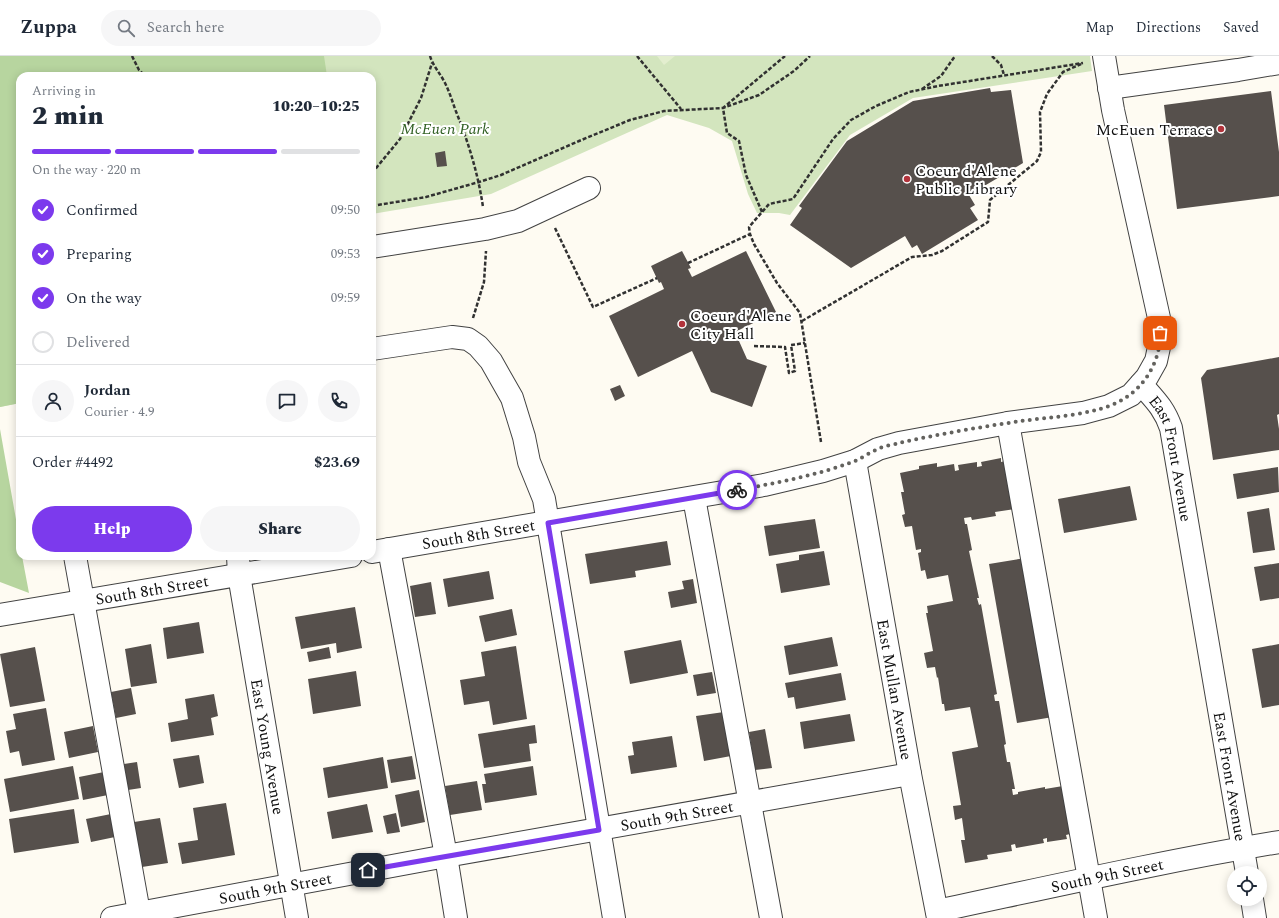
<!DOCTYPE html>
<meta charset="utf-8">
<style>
:root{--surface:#fff;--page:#f6f6f7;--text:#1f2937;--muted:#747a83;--line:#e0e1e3;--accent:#7c3aed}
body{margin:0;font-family:Spectral,serif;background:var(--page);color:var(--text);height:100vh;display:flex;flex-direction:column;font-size:15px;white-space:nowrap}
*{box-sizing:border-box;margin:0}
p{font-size:13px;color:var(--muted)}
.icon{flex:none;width:22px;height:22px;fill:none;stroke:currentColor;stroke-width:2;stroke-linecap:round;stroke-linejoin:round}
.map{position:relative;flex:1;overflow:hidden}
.details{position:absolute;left:16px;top:16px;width:360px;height:488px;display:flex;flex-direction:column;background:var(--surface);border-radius:12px;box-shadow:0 2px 10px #0003}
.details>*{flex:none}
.fabs{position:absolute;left:1227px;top:810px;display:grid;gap:8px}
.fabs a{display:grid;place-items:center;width:40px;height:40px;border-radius:50%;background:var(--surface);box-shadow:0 2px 10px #0003;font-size:20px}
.pin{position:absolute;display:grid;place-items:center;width:34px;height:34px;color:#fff;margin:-17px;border-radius:8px;box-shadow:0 2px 6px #0006}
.courier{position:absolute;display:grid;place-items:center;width:40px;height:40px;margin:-20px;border:3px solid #7c3aed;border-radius:50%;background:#fff;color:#222;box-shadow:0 1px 5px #0007}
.summary em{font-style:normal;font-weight:800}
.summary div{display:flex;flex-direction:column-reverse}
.summary{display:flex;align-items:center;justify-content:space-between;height:68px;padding:0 16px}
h1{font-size:26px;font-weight:800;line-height:30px}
.bar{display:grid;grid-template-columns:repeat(4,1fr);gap:6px 4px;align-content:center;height:48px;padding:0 16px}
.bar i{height:5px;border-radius:3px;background:var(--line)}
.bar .active{background:var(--accent)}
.bar p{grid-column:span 4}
.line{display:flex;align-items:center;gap:10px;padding:0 16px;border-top:1px solid var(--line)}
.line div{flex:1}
.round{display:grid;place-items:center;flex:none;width:42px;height:42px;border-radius:21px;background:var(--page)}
ol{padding:0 16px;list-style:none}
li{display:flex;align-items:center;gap:12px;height:44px}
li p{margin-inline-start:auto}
li .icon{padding:4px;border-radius:50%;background:var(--accent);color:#fff;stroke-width:4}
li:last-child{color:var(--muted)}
li i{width:22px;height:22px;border:2px solid var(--line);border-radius:50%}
.primary-button{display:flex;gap:8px;margin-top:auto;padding:8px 16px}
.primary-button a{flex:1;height:46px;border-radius:24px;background:var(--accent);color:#fff;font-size:16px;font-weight:800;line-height:46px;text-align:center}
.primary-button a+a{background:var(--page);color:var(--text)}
header{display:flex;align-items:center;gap:24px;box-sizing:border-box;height:56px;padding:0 20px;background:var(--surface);border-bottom:1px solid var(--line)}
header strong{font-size:19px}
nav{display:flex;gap:22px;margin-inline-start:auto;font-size:14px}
.search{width:280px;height:36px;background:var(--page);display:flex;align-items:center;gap:10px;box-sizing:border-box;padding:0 14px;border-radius:22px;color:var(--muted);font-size:15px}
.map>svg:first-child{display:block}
.green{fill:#d3e5be}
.forest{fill:#b7d59f}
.pitch{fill:#e3eecf}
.building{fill:#56504c}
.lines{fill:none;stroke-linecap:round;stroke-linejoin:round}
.minor-casing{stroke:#424242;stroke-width:24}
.path{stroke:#313131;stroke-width:2.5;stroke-dasharray:4 2;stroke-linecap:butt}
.minor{stroke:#fff;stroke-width:22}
.done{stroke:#63625e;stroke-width:4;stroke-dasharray:0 7.2}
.route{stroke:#7c3aed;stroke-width:5}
.poi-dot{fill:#b2333b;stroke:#fff;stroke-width:1.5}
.labels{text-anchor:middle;stroke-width:4;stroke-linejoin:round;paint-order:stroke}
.park-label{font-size:16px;font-style:italic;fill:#326125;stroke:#fff}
.poi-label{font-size:16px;fill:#0f0f0f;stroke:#fff;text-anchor:start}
.street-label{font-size:16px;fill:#0f0f0f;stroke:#fff}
</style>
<header>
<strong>Zuppa</strong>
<div class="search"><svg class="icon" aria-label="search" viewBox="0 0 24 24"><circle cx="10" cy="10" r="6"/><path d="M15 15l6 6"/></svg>Search here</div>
<nav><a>Map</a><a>Directions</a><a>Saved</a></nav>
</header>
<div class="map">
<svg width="1279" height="862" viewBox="0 0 1279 862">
<rect width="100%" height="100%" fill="#fefbf2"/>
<path class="green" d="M0,0H1090L1092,15L913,42L850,79L790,159L779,157H757L748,138L732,85L709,72L667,59L491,138L372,158V20H20V347L0,351Z"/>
<path class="forest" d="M0,0H324L327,20H20V347L0,351Z
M0,373L20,486V500H22L29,537L0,526Z"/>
<path class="pitch" d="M657,0H675L664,9Z"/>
<path class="building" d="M990,32L991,36L1011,34L1023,107L969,139L975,149L970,152L978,164L922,198L917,189L912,192L905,180L851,212L790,169L802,152L799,150L847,85L913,45Z
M1271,35L1279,96V140L1177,153L1164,49Z
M445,95L447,110L437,111L435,97Z
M682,195L691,212L688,213L692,221L746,195L776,256L735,276L747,303L767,310L752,351L711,336L692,295L638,321L609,260L664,233L661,226L659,227L651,210Z
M1279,301V358L1277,359L1279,373V394L1213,404L1201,322L1207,314Z
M620,329L625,340L615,345L610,333Z
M1001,402V406L1009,404L1015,453L995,456L996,460L972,464L971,461L964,462L965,468H967L972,494L969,495L979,542H977L979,549L981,548L997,638L994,639L995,645H999L1006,688L1004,689L1007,706H1010L1015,733H1012L1013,739L1018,738V736L1045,731V733L1063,730L1074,777L1066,779L1067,783L1047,786V782L1043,783L1044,787L1016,792L1015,788L1011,789L1012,795L987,799L988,803L965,807L961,784H965L962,762L955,764L953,750L961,749L952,696L978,691L970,651L945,655L944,648H942L938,621L937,622L935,611L927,612L924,597L933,595L926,557H928L927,550L953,545L948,519L927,523L925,514L921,515L918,497L921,496V493L916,494L912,470L905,471L902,459L905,458L901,436H904L900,417L919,413V410L937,407V411L954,408L955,415L959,414L958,409L977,406V411L982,410L981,406Z
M1278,411L1279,436L1237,443L1233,418Z
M1130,430L1137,464L1064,477L1058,443Z
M1269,452L1275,494L1253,497L1247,456Z
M815,463L820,492L769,500L764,470Z
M667,485L671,509L635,515L636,521L590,528L585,498Z
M824,495L830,529L781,537L776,508L799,504V499Z
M1025,502L1053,661L1017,667L989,508Z
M1279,507V542L1260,545L1254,511Z
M489,515L494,543L448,551L443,523Z
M693,523L697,547L671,552L668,536L684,533L682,525Z
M431,526L436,558L415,561L410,530Z
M355,551L362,592L337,597L336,587L301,593L295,561Z
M512,553L517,579L485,586L479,560Z
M199,566L204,597L167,603L163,572Z
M832,581L838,610L789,619L784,590Z
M681,584L688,617L630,628L624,595Z
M151,588L157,627L131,631L125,593Z
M1279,588V649L1262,652L1252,593Z
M516,590L527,663L493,669L489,645L464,649L460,624L485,620L481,596Z
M35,591L45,645L10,651L0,598Z
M329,591L331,602L309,606L307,596Z
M356,615L361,650L313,658L308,623Z
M712,616L716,637L697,640L693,619Z
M841,617L846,644L796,653L794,641L788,642L785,627Z
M131,632L136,658L116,662L111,636Z
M214,638L218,660L211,662L214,679L171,686L168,667L188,663L185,643Z
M46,652L55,704L22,710L19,695L10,697L6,675L16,673L13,658Z
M724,656L731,700L704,705L696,660Z
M850,658L855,685L804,693L800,666Z
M535,669L537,687L529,688L531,705L484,712L478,678Z
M93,670L98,696L69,702L64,676Z
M765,673L772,712L755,714L749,676Z
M672,680L677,711L631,718L628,700L634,699L632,686Z
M199,699L204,727L179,732L173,703Z
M412,700L416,723L391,727L387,704Z
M383,701L388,732L328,742L323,712Z
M137,706L141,732L128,734L124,708Z
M73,710L79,743L10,756L4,723Z
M533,710L537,739L485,747L482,728H486L484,718Z
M104,716L108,739L83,744L79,721Z
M477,725L482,754L450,759L445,730Z
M419,734L425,766L401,771L395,739Z
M226,747L235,799L182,808L178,787L198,784L193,752Z
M367,748L373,776L332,783L327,756Z
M74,753L79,787L14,797L9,763Z
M396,757L400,776L387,778L383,760Z
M111,758L115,781L91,786L86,763Z
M160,762L168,807L142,811L134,766Z"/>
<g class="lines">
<g class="minor-casing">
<g id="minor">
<path d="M1109,32L1238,14L1279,7"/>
<path d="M372,191L485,173L518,165L589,132"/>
<path d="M372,293L452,281L468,283L478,290L491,305L512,342L524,381L529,406L544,443L614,862"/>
<path id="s1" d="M1141,328C1155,344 1164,352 1171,372L1247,817"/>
<path d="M1008,367L1096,862"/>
<path id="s2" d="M855,405L910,718L938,862"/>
<path d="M694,442L771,862"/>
<path d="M389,493L446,800L456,862"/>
<path id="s3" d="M372,496L764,429L823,415L855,405L878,393L899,387L1008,367L1083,357L1109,350L1131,339L1147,321L1156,305L1161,282L1159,262L1113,54L1104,0"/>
<path d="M75,500L140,862"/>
<path id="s4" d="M238,500L239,519L297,862"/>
<path id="s5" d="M0,559L351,500"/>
<path d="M1252,843L1255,862"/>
<path id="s6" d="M937,855C1050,831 1164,805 1279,786"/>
<path id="s7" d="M112,862L446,800L910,718"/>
</g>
</g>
<path class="path" d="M132,0L139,14L145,20
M430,0C433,10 440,17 445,27C449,35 452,44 455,53C468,85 478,117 483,151
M637,0L681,53
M992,0L1001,9L1004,19
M922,33L941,20L955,0
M372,117L400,83L421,42L432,7
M372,150L426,141L479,126L501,119L579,85L630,64L664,55L723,52L759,39L794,15L810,0
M762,156L746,119L739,85L727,77L723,52L785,0
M555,172L593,251L657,222
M688,207L750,178
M473,262L484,226L486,195
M802,265L912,201L932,199L942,195L988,166L990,144L1037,105L1041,96L1040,56L1047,38L1063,16L1081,8
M754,290L785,291L789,317L795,315L791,289L805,287
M821,386L800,257L777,227L754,188L750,178L749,171L769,148L793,143L833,83L851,64L876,50L909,36L938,30L1083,7"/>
<use href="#minor" class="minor"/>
</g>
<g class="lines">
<path class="done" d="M737,434C777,427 818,419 855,405C862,402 869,397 876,394C883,390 892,389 899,387C939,378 981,371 1021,365C1051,361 1096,359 1122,344C1145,331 1161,304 1160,277"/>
<path class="route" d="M368,814L599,774L548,467L737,434"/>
</g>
<g class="poi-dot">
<circle cx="1221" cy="73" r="4"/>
<circle cx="907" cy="123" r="4"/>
<circle cx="682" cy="268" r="4"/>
</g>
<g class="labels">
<g class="park-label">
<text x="445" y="78">McEuen Park</text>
</g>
<g class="poi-label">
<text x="1213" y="79" text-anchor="end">McEuen Terrace</text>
<text x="915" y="120">Coeur d'Alene<tspan x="915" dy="18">Public Library</tspan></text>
<text x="690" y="265">Coeur d'Alene<tspan x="690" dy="18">City Hall</tspan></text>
</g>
<g class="street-label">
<text dy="6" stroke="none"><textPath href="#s1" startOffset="83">East Front Avenue</textPath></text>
<text dy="6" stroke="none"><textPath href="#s3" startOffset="108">South 8th Street</textPath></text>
<text dy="6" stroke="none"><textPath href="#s5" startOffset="154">South 8th Street</textPath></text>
<text dy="6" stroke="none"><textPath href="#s2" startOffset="232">East Mullan Avenue</textPath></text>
<text dy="6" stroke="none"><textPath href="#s4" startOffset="193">East Young Avenue</textPath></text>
<text dy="6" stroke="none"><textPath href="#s1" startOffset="407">East Front Avenue</textPath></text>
<text dy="6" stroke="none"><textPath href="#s7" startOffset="574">South 9th Street</textPath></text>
<text dy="6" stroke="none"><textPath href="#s6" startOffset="174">South 9th Street</textPath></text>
<text dy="6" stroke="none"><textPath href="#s7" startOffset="166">South 9th Street</textPath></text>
</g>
</g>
</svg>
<div class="fabs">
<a><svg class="icon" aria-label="locate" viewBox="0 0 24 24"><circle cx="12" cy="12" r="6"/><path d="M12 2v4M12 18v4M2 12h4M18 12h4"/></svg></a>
</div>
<div class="pin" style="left:1160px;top:277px;background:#ea580c"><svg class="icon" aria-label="bag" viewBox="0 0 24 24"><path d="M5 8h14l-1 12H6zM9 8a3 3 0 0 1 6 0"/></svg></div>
<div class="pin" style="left:368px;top:814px;background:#1f2937"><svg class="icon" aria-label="home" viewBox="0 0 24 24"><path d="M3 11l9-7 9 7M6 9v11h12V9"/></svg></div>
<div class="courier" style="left:737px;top:434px"><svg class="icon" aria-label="bike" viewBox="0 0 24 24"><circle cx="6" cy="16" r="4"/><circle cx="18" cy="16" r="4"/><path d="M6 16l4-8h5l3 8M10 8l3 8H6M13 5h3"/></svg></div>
<section class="details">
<div class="summary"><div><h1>2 min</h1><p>Arriving in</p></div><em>10:20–10:25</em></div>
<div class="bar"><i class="active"></i><i class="active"></i><i class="active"></i><i></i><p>On the way · 220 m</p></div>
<ol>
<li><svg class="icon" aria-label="check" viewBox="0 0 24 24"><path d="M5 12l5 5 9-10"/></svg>Confirmed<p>09:50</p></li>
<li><svg class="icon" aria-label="check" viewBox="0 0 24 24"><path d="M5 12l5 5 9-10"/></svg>Preparing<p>09:53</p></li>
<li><svg class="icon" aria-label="check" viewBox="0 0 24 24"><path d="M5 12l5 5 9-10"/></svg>On the way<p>09:59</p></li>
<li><i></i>Delivered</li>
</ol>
<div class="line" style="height:72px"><a class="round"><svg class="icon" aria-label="person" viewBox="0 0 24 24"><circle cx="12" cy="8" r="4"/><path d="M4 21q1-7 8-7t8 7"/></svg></a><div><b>Jordan</b><p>Courier · 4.9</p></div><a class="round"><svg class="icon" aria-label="chat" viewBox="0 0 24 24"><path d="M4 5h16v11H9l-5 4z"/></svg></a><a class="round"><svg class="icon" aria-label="phone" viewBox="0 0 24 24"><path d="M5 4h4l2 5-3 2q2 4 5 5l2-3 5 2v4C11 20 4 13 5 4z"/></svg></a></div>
<div class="line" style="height:52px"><div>Order #4492</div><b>$23.69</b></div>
<div class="primary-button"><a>Help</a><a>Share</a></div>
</section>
</div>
